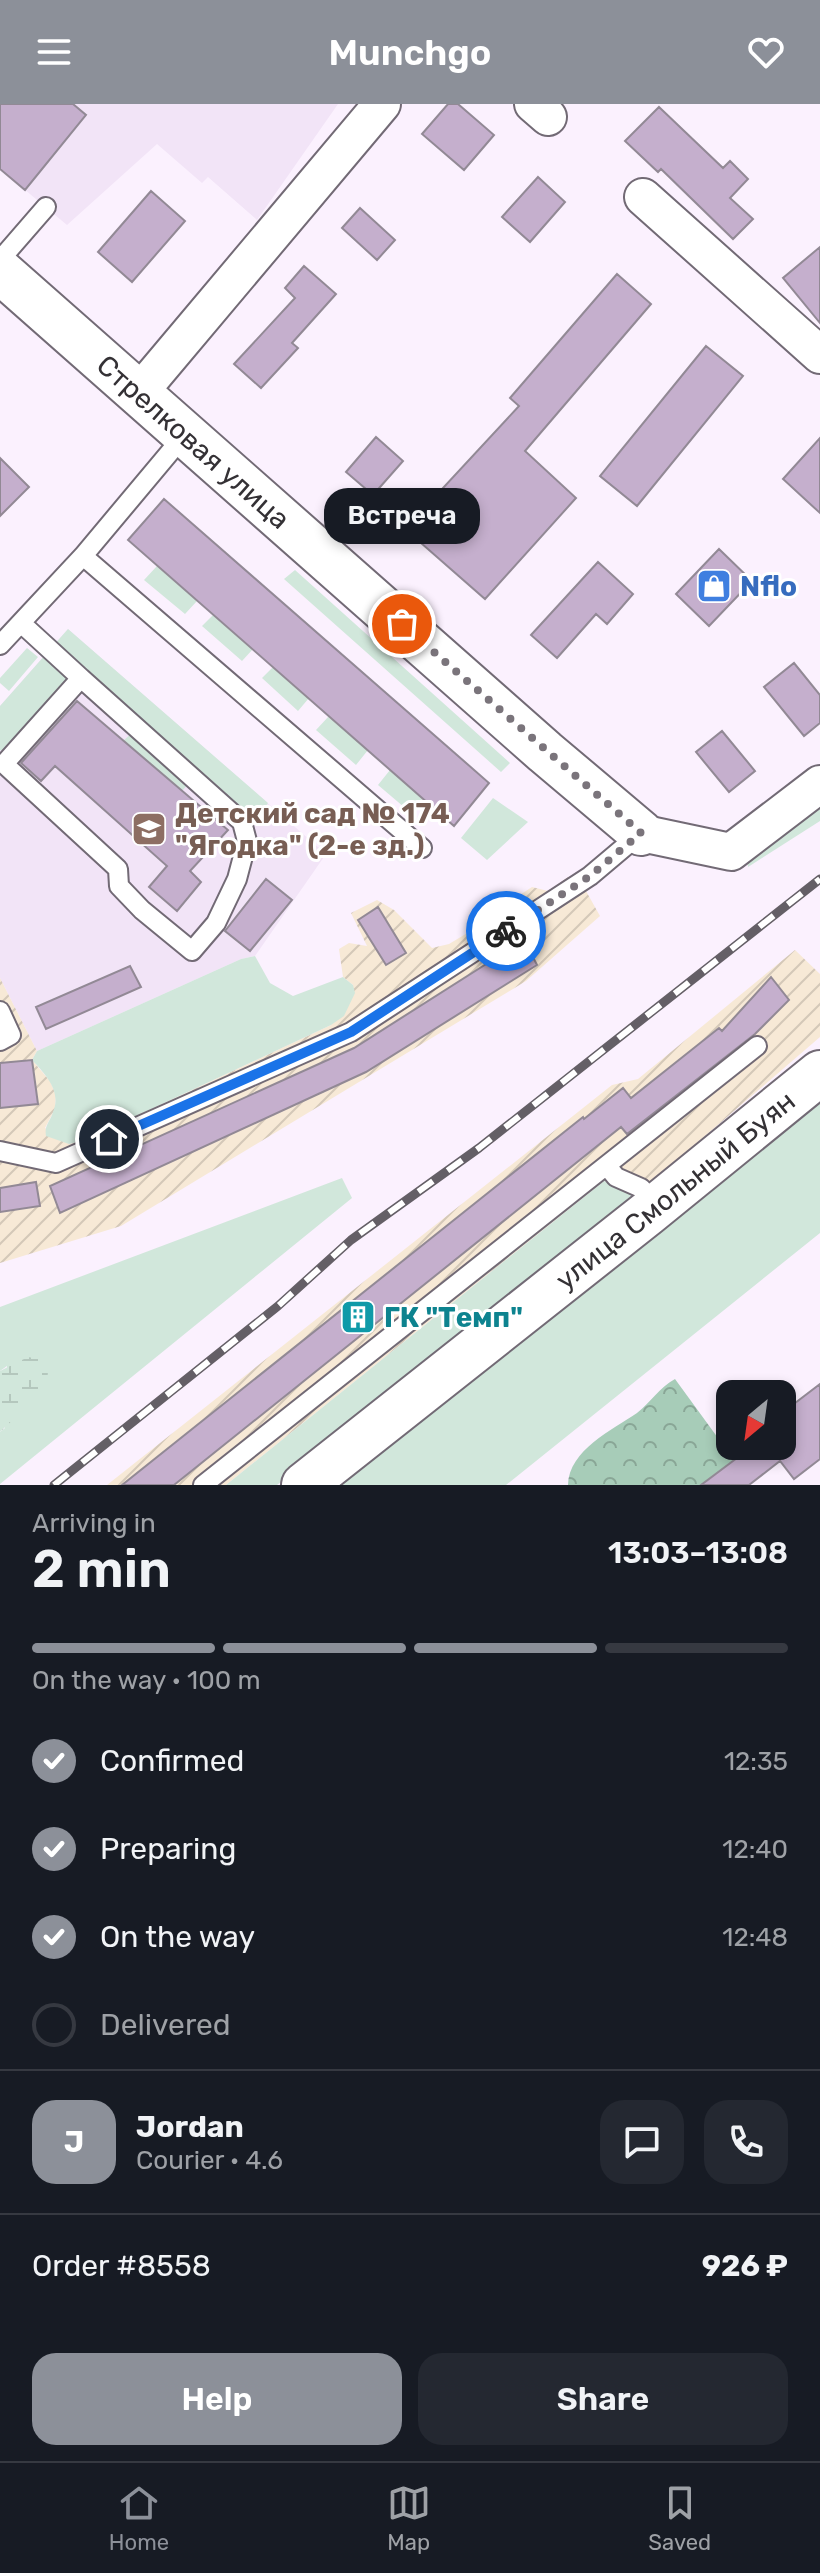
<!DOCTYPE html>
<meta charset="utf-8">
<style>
:root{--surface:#171b24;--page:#242831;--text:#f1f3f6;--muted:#9ea1a6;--line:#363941;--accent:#8c9099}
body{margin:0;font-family:Rubik,sans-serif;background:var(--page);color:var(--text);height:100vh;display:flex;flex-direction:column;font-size:30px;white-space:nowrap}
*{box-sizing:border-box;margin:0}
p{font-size:26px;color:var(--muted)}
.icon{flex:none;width:44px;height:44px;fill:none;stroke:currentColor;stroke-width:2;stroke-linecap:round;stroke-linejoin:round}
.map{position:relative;height:1381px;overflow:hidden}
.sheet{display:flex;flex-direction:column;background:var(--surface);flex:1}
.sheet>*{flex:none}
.needle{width:52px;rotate:209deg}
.tools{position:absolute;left:716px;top:1276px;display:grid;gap:16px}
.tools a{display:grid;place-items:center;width:80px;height:80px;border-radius:16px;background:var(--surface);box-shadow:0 4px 12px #0003;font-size:40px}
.pin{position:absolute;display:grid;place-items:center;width:68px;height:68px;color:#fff;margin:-34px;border:4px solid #fff;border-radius:50%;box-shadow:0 2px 8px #0007}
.courier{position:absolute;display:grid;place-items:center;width:80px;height:80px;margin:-40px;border:6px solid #1a73e8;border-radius:50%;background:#fff;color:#222;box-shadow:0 2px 10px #0007}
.bubble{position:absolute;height:56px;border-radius:24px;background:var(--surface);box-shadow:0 4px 12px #0003;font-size:26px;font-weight:600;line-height:56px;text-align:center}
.headline em{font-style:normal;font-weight:600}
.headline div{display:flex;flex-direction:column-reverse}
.headline{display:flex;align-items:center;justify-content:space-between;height:136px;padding:0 32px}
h1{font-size:52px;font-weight:600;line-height:60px}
.bar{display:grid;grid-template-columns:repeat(4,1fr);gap:12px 8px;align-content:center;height:96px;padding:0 32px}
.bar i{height:10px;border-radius:6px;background:var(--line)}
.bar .active{background:var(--accent)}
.bar p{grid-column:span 4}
.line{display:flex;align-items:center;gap:20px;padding:0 32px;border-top:2px solid var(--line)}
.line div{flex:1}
.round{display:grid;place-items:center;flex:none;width:84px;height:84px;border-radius:24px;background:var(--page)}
ol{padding:0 32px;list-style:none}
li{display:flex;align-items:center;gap:24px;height:88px}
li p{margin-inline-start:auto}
li .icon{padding:8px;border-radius:50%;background:var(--accent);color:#fff;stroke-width:4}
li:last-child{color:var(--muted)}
li i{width:44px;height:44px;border:4px solid var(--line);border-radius:50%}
.primary-button{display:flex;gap:16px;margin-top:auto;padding:16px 32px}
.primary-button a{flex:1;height:92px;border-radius:24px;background:var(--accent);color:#fff;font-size:32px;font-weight:600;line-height:92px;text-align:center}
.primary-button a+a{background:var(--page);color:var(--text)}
header{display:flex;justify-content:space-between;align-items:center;height:104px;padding:0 32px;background:var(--accent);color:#fff;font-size:36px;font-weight:600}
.dock{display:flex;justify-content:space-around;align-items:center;height:112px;border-top:2px solid var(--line);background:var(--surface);font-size:22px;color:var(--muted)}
.dock a{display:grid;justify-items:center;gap:4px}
.dock .active{color:var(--accent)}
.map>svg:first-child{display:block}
.built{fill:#f2e4f7}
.industrial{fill:url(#industrial-furrows)}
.green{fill:#d1e7db}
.forest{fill:url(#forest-crowns)}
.wetland{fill:url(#wetland-marsh)}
.building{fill:#c5afcd;stroke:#928995;stroke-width:2}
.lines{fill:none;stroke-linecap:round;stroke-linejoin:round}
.service-casing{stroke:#726a75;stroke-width:22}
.minor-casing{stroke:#726a75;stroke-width:40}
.tertiary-casing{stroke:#726a75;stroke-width:48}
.primary-casing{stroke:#726a75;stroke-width:48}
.service{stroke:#fff;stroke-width:18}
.minor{stroke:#fff;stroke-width:36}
.tertiary{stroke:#fff;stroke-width:44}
.primary{stroke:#fff;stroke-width:44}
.rail-casing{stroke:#645f66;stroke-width:9}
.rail{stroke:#fff;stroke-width:6;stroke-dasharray:18;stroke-linecap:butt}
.done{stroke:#7a747b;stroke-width:8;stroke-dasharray:0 14.4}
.route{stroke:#1a73e8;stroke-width:10}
.labels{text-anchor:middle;stroke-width:6;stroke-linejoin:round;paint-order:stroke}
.street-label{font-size:28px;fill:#343135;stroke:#fff}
.shop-label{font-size:28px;font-weight:bold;fill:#366cbe;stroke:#fff;text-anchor:start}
.education-label{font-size:28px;font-weight:bold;fill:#785e54;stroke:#fff;text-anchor:start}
.culture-label{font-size:28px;font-weight:bold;fill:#0d838f;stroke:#fff;text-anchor:start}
</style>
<header><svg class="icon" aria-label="menu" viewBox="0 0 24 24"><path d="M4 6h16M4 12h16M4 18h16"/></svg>Munchgo<svg class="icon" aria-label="heart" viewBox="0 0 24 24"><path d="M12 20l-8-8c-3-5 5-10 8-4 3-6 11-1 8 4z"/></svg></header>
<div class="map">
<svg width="820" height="1381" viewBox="0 0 820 1381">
<defs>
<pattern id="industrial-furrows" width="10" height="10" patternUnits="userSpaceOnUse" patternTransform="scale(2)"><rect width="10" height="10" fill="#f7e9d6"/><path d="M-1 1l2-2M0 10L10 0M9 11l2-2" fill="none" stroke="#d4c8b8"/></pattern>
<pattern id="forest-crowns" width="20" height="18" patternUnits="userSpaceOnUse" patternTransform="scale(2)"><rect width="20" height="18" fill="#a7ccb8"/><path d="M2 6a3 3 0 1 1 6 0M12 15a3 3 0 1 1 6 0" fill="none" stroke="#89a696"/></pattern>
<pattern id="wetland-marsh" width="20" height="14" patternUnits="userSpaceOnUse" patternTransform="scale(2)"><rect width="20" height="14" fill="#d1e7db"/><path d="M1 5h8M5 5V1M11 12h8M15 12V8" fill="none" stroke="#b4c7bd"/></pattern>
</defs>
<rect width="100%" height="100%" fill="#fbf1fe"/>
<path class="built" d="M0,0H338L257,116L208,73L202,79L157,40L67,121L0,65Z
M68,525L326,750L255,852L241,855L37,947L0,874V602Z"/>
<path class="industrial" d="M568,773L586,787L600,812L526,877L121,1122L0,1159V1004L38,999L32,956L0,959V874L37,947L32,956L50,977L56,991L55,1005L45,1024L69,1040L85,1036L331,921L353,881L343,873L339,845L349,839L367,842L351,809L377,796L394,806L432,844L449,840L469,828L492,820L500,812L506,800L532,783L548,787Z
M795,846L820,870V933L634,1093L618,1081L604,1077L226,1381H107L612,981L638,975Z"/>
<path class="green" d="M157,462L197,497L185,510L144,476Z
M295,466L510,659L501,668L284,475Z
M213,511L253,545L242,557L202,522Z
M68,525L268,699L254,717L53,542Z
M27,544L38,553L9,587L0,579V574Z
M46,550L72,573L3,647L0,646V602Z
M273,563L309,594L298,607L262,574Z
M329,612L368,646L356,661L316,626Z
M133,628L189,679L182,687L123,637Z
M390,666L423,694L411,709L378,681Z
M820,693V717L748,763L746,748Z
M493,694L528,718L487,756L461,734Z
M255,852L270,879L293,892L343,873L353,881L355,889L344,912L331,921L85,1036L69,1040L46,1032C44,1021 50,1018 53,1008C62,987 45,970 32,956L37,947L241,855Z
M820,995V1129L506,1381H338Z
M342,1074L352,1094L0,1380V1328L5,1324L7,1262L0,1267V1203Z
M604,1077L617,1081L634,1093L277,1381H226Z"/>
<path class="forest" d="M675,1275L734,1356L701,1381H568C569,1346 612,1326 637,1309C651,1298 659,1284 675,1275Z"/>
<path class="wetland" d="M28,1253L49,1257L47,1278L20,1309L0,1328V1267Z"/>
<path class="building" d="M0,0H73L86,11L25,86L0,65Z
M448,0H458L494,31L464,66L422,30Z
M659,3L723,64L730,57L748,75L730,94L753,115L733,135L661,65L658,68L625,37Z
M538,73L565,98L530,138L502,113Z
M151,87L185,117L132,178L98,148Z
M360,104L395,136L377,156L342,124Z
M820,143V219L783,174Z
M304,162L336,190L292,239L298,244L261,284L234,260L295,194L285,184Z
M617,170L651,200L525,347L576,394L485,495L405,425L519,302L510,294Z
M706,242L743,272L637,402L600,372Z
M376,333L403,357L373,391L346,368Z
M820,334V409L783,375Z
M0,354L29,383L0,412Z
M164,395L489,679L454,722L128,436Z
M719,445L752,477L709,522L676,490Z
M598,458L633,490L607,520L596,510L557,554L531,531Z
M794,559L820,591V619L804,632L764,583Z
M77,597L228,726L190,767L201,778L177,807L149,783L167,762L55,662L41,677L21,659Z
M722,627L755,667L729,688L696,648Z
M266,775L292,796L250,847L225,827Z
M378,803L406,849L386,861L358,816Z
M524,836L537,861L366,968L60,1109L50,1082L354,944Z
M130,862L141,883L46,925L36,903Z
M771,873L789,896L755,930L627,1030L621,1023L174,1381H122L583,1013L584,1015L623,984L631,994L719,924L722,927Z
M32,956L38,1000L0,1004V959Z
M36,1078L40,1102L0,1108V1084Z
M820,1280V1355L794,1375L780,1357L749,1381H701L753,1342H782V1309Z"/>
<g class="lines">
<g class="service-casing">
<path id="service" d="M0,156L46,103
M83,452L422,744
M21,519L81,574
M0,541L83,452L186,329
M81,574L242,718L247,737L237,775L216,819L192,847L142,806L119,782L118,765L4,660Z
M0,907L11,931L0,937
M0,1047L56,1059L351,928L590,772L641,729
M607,1062L616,1073L641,1084L657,1101
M203,1381L757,942"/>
</g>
<g class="minor-casing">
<path id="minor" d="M533,0L548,13
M643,93L820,251
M138,290L382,0
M641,729L731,748L820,680"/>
</g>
<g class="tertiary-casing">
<g id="tertiary">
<path id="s1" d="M0,167L545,648L641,729"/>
</g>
</g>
<g class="primary-casing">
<g id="primary">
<path id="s2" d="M304,1381L648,1109L820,969"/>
</g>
</g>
<use href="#service" class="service"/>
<use href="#minor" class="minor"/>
<use href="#tertiary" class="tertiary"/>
<use href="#primary" class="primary"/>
<g class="rail-casing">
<path id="rail" d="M54,1381L278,1202L351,1136L479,1044L820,775"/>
</g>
<use href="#rail" class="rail"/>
</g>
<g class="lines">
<path class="done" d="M402,520L641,729L590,772L506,827"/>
<path class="route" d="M109,1035L351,928L506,827"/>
</g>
<defs>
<g id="shop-square" transform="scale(1.8)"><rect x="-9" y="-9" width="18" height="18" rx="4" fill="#3f7fe0" stroke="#fff"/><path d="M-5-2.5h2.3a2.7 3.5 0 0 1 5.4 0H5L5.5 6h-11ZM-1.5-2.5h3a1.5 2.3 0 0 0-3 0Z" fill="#fff"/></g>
<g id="school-square" transform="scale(1.8)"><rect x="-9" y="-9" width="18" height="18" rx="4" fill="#8d6e63" stroke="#fff"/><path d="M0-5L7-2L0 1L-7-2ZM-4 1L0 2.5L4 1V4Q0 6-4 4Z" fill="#fff"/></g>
<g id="building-square" transform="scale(1.8)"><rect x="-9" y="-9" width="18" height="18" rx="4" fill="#0f9aa8" stroke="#fff"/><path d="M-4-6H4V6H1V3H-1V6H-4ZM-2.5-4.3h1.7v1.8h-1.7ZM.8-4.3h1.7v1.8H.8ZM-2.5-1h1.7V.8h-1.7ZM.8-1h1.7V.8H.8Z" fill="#fff"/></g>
</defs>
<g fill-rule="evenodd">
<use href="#shop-square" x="714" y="482"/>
<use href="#school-square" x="149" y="725"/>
<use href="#building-square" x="358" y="1213"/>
</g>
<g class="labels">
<g class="street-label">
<text dy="10" stroke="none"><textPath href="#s1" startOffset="258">Стрелковая улица</textPath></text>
<text dy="10" stroke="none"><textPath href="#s2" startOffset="474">улица Смольный Буян</textPath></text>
</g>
<g class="shop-label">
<text x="740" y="492">Nflo</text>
</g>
<g class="education-label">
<text x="175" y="719">Детский сад № 174<tspan x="175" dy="32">"Ягодка" (2-е зд.)</tspan></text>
</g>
<g class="culture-label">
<text x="384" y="1223">ГК "Темп"</text>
</g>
</g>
</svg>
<div class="tools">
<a><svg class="needle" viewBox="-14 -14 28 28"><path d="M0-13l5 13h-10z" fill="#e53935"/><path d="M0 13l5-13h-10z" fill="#9ea1a6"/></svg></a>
</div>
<div class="pin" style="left:402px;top:520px;background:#ea580c"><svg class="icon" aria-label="bag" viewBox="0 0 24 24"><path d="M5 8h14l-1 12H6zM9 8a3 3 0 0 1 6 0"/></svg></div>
<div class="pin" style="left:109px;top:1035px;background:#1f2937"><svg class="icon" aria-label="home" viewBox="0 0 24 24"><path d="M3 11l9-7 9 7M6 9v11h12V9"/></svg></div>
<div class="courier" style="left:506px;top:827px"><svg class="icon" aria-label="bike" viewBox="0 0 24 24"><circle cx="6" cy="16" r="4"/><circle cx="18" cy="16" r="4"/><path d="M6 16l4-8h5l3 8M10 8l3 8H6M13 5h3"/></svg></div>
<div class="bubble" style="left:324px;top:384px;width:156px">Встреча</div>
</div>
<section class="sheet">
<div class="headline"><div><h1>2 min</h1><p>Arriving in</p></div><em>13:03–13:08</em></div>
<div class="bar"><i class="active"></i><i class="active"></i><i class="active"></i><i></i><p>On the way · 100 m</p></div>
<ol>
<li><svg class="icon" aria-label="check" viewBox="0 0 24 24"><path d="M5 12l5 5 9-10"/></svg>Confirmed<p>12:35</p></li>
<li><svg class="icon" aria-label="check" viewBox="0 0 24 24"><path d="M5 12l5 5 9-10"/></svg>Preparing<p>12:40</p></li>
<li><svg class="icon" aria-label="check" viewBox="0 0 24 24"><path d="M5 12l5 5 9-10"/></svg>On the way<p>12:48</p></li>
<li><i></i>Delivered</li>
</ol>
<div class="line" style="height:144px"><b class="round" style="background:var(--accent);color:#fff">J</b><div><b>Jordan</b><p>Courier · 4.6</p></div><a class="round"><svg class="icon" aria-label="chat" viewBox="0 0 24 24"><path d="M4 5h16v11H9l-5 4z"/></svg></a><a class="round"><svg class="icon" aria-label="phone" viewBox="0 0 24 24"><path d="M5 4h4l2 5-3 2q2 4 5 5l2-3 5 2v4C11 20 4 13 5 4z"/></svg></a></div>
<div class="line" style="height:104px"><div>Order #8558</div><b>926 ₽</b></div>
<div class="primary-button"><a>Help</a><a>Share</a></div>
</section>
<nav class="dock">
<a class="active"><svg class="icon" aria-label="home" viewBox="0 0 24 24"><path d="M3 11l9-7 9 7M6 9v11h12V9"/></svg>Home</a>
<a><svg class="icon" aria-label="map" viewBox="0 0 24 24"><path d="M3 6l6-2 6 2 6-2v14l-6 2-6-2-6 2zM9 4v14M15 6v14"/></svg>Map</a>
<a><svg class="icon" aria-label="saved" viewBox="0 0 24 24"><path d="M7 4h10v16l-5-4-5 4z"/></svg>Saved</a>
</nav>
